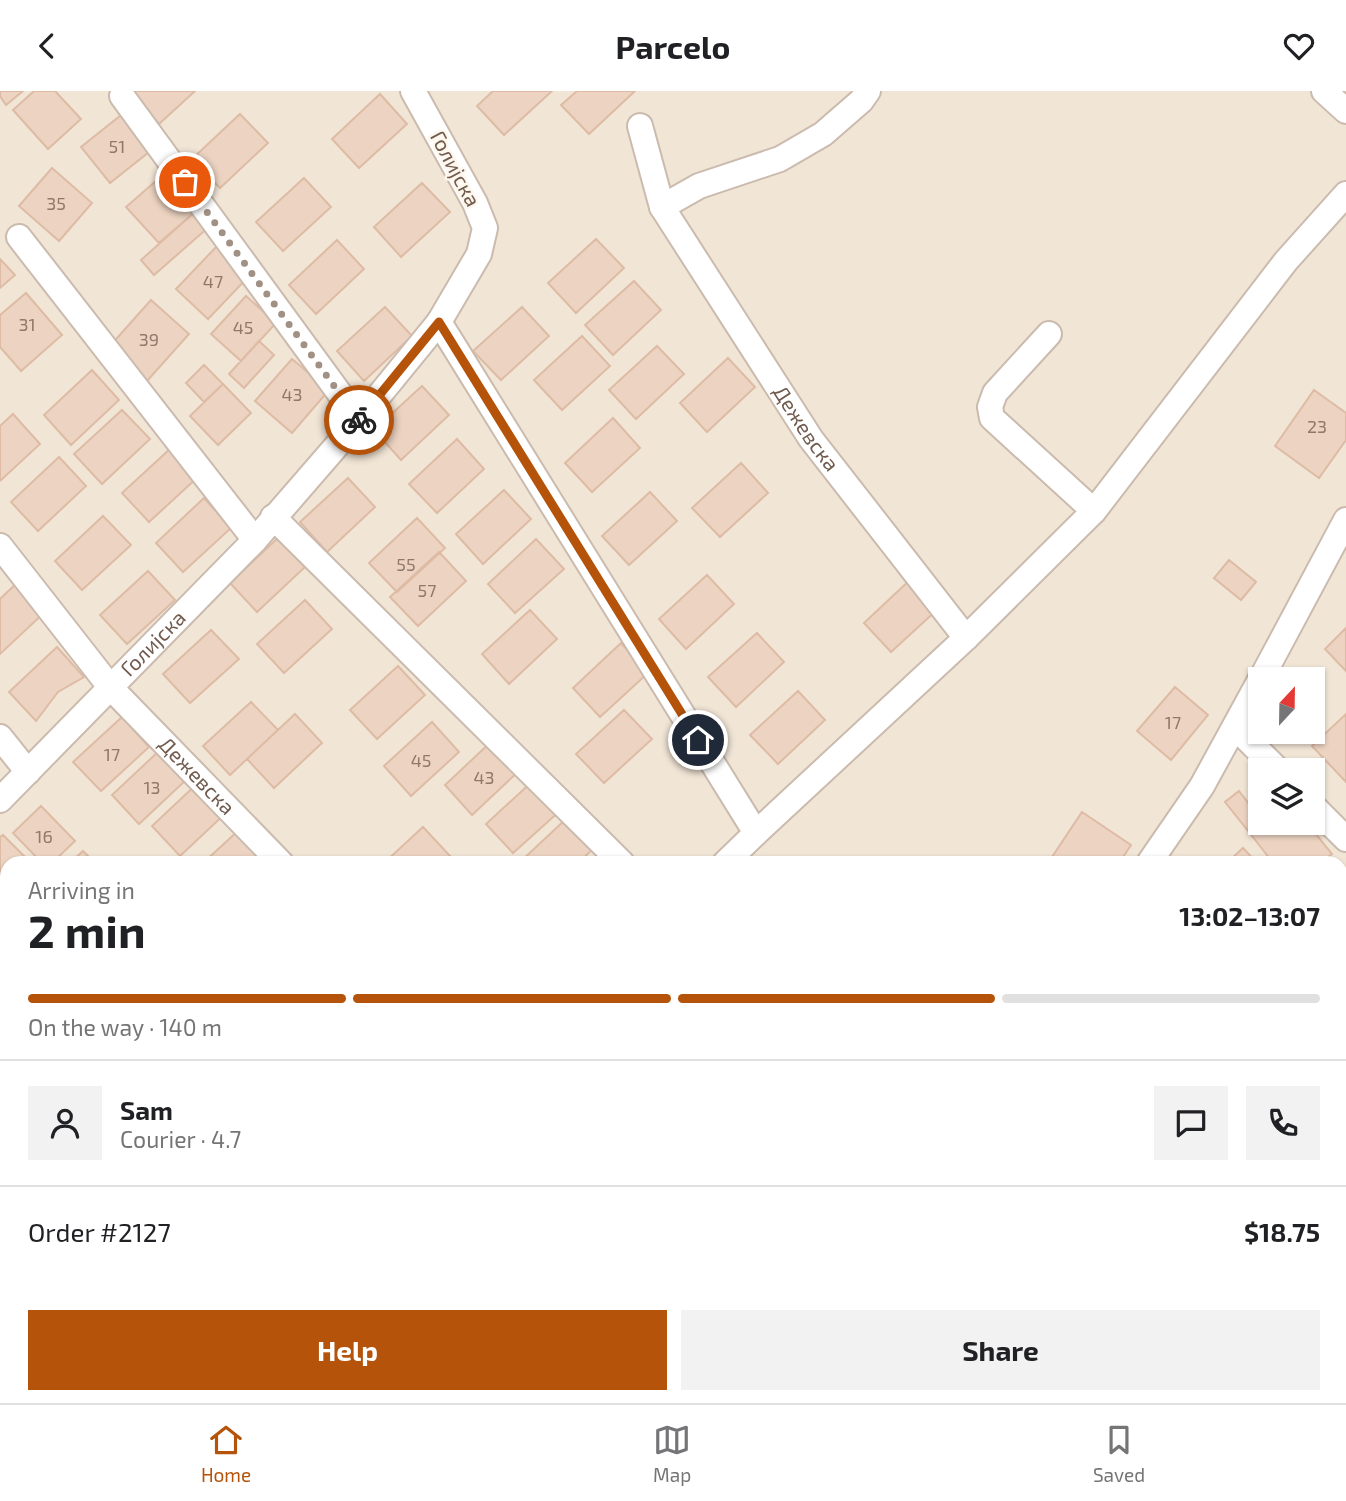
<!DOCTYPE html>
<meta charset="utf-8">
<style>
:root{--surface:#fff;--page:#f2f2f2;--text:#202124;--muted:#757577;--line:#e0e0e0;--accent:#b45309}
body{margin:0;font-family:"Exo 2",sans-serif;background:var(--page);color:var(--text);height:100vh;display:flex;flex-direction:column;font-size:26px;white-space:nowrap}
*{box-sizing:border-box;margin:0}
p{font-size:23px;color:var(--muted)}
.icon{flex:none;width:38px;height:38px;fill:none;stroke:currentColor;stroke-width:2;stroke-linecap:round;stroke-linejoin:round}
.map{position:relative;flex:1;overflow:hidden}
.drawer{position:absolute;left:0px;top:765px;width:1348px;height:548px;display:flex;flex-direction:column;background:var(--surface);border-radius:21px 21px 0 0;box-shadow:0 2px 5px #0004}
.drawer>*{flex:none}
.needle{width:46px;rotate:22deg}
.controls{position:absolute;left:1248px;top:576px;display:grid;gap:14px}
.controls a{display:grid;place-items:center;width:77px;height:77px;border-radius:0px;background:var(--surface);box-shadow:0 2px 5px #0004;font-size:35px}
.pin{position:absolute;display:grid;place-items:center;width:60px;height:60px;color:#fff;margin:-30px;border:4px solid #fff;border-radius:50%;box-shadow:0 2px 7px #0007}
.courier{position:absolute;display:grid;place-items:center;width:70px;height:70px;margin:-35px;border:5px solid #b45309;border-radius:50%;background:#fff;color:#222;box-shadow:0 2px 9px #0007}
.summary em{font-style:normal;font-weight:700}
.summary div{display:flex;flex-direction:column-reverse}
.summary{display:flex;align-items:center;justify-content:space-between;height:119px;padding:0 28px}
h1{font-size:46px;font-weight:700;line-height:52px}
.bar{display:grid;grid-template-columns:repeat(4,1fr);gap:10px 7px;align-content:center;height:84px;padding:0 28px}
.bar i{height:9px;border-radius:5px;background:var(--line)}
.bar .current{background:var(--accent)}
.bar p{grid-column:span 4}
.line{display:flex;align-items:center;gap:18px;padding:0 28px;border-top:2px solid var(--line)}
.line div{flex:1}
.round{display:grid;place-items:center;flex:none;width:74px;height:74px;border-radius:0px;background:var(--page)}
.cta{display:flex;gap:14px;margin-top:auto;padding:14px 28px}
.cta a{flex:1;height:80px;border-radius:0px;background:var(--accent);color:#fff;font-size:28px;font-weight:700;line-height:80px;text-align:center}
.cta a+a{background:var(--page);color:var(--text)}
header{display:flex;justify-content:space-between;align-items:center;height:91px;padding:0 28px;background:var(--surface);font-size:32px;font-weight:700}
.dock{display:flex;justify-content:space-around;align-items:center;height:98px;border-top:2px solid var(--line);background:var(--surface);font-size:19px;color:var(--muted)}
.dock a{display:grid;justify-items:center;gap:4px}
.dock .current{color:var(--accent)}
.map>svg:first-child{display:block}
.residential{fill:#f1e5d6;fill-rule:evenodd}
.building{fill:#edd4c2;stroke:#debba4;stroke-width:2}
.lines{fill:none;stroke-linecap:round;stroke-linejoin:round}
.lane-casing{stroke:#cbbbae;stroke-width:16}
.street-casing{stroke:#cbbbae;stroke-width:28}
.secondary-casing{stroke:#cdbcac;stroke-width:38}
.lane{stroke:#fff;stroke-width:12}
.street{stroke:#fff;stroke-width:24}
.secondary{stroke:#fff;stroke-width:35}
.done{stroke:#a19084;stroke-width:7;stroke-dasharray:0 12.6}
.route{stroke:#b45309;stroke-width:9}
.labels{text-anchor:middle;stroke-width:5;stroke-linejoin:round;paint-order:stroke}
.number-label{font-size:18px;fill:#90796b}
.street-label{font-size:21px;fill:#715b4e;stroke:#fdf7ed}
</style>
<header><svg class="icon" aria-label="back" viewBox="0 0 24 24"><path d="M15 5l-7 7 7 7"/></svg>Parcelo<svg class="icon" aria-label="heart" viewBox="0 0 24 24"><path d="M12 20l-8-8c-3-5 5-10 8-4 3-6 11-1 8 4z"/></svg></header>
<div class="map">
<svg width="1346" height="1312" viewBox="0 0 1346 1312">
<rect width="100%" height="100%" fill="#faf3e7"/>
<path class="residential" d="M0,0H1346V1312H811L806,1306H1340V772H7V1157L0,1149ZM1260,588H1312V640H1260ZM1260,679H1312V732H1260Z
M136,1306H688L682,1312H141Z"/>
<path class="building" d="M0,0H23L6,14L0,5Z
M34,0H55L81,28L48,58L13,19Z
M136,0H195L159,33L132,4Z
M493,0H552L504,44L477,15Z
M577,0H635L589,43L561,14Z
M380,3L407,33L359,77L332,48Z
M125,21L154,57L110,92L81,56Z
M240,23L268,52L220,97L192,68Z
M52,77L92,112L59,150L19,115Z
M164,83L197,119L159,152L126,116Z
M304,87L331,116L283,160L256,131Z
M422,92L450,121L401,166L374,136Z
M197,119L210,135L154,184L141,169Z
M596,148L624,177L576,222L548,192Z
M337,149L364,178L316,223L289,194Z
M218,154L250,184L208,228L176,198Z
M0,168L15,184L0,197Z
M634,190L661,219L613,264L585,234Z
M26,202L62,244L21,280L0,256V224Z
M246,205L276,232L241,270L211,243Z
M151,209L189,243L147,290L109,256Z
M385,216L412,245L364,290L337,260Z
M522,216L549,245L501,289L473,260Z
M582,245L610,275L562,319L534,289Z
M259,250L274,264L244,297L229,283Z
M657,255L684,283L636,328L609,299Z
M728,267L755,296L707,341L680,312Z
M292,268L329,299L292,342L255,310Z
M204,274L223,293L204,311L186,292Z
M92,279L119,309L71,354L44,324Z
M223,293L251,322L218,354L190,325Z
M422,295L449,324L401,369L374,339Z
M1314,299L1346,322V349L1319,387L1275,355Z
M122,319L150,348L102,393L74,363Z
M13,323L40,353L0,390V335Z
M613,327L640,357L592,401L565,372Z
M457,348L484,378L437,422L409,393Z
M171,357L198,386L149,431L122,402Z
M59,366L86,395L38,440L11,411Z
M741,372L768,402L720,446L692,417Z
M348,387L375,416L327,461L300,431Z
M504,399L531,428L483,473L456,443Z
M650,401L677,430L629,474L602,445Z
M204,407L231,437L183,481L156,452Z
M103,425L131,454L82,499L55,470Z
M417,427L445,457L397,501L369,472Z
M278,447L305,476L257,521L230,492Z
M536,448L564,478L515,522L488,493Z
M439,461L466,490L418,535L390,506Z
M1229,469L1256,491L1241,509L1214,487Z
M148,480L175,509L127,553L100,524Z
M707,484L734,513L686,558L659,528Z
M912,487L939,517L891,561L864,532Z
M18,491L46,520L0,563V508Z
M305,509L332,538L284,582L257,553Z
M530,519L557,548L509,593L482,563Z
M1346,537V580L1325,558Z
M211,539L239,568L190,612L163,583Z
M757,542L784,571L736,616L708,586Z
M621,552L648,582L600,626L573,597Z
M57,556L84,586L58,601L36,630L9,601Z
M398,575L425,604L377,648L350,619Z
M1175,596L1208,624L1171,669L1137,640Z
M798,600L825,629L778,673L750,644Z
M251,611L278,639L230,684L203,655Z
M624,619L652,648L604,692L576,663Z
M295,623L322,652L274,697L247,668Z
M1346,623V691L1312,655Z
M122,626L149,656L101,700L73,671Z
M432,631L459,661L411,705L384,675Z
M493,649L520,679L472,724L445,694Z
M160,659L187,688L139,733L112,704Z
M535,688L562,718L513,762L486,733Z
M200,690L228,720L180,765L152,735Z
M1239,700L1260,727L1261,732L1249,741L1225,711Z
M41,715L75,750L52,772H42L13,742Z
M1082,721L1131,754L1119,772H1048Z
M566,728L593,758L578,772H519Z
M1261,732H1307L1332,763L1320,772H1273L1249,741Z
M423,736L450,765L443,772H384Z
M239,739L266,768L262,772H203Z
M3,744L31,772H7V809L0,816V746Z
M1243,757L1257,772H1228V771Z
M83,760L95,772H70Z
M7,823V845L0,837V830Z
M0,902L7,907V976L0,986Z
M7,976V1016L0,1011V986Z
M331,1306H383L385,1309L382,1312H336Z
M982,1306H1031L1036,1312H972Z"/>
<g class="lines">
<g class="lane-casing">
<path id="lane" d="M1340,1255L1346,1260"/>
</g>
<g class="street-casing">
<g id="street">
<path d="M1324,0L1346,20"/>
<path d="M122,5L359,329"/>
<path id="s1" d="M640,35L662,116L811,348L966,547"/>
<path d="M662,116L699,95L780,68L823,43L861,10L868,0"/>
<path d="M19,146L255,449"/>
<path d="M439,231L756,742L725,772"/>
<path d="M1049,243L995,302L990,316L992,327L1094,420"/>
<path d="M273,426L622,772"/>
<path id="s2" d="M0,455L111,597L281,772"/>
<path d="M1261,588L1346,429"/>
<path d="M1235,636L1278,679"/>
<path d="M0,646L28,681"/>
<path id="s3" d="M0,709L255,449L359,329L439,231L479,163L485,137L475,112L413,0"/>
<path d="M1312,714L1346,748"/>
<path d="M756,742L966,547L1094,420L1286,170L1346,103"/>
<path d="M1149,772L1202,695L1260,589"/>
<path d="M1036,1306L1041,1312"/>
<path d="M742,1312L748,1306"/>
</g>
</g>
<g class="secondary-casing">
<path id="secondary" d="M0,858L7,865
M407,1306L412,1312"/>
</g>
<use href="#lane" class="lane"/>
<use href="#street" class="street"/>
<use href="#secondary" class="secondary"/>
</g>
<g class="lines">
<path class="done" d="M185,91L359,329"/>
<path class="route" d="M359,329L439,231L698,649"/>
</g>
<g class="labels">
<g class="number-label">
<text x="117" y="62">51</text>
<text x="56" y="119">35</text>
<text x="213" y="197">47</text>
<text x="27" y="240">31</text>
<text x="243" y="243">45</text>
<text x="149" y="255">39</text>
<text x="292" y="310">43</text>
<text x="1317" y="342">23</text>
<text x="406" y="480">55</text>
<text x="427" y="506">57</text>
<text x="1173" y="638">17</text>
<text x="112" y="670">17</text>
<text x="421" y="676">45</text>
<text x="484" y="693">43</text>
<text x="152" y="703">13</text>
<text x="44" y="752">16</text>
</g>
<g class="street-label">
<text transform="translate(455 78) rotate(62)" y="7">Голијска</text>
<text dy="7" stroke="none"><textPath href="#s1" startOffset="348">Дежевска</textPath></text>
<text dy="7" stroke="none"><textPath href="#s3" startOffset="219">Голијска</textPath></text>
<text dy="7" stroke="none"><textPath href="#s2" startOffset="303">Дежевска</textPath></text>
</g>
</g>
</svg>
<div class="controls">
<a><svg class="needle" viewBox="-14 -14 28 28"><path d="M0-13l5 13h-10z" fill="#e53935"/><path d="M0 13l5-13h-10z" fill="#757577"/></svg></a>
<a><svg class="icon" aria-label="layers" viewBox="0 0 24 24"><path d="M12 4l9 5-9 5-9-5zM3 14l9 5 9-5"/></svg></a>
</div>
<div class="pin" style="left:185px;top:91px;background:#ea580c"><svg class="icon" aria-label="bag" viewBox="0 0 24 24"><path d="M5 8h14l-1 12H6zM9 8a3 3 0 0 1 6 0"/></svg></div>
<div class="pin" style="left:698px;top:649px;background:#1f2937"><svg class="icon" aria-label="home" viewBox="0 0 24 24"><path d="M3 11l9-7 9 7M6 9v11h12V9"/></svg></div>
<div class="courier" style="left:359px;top:329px"><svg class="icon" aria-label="bike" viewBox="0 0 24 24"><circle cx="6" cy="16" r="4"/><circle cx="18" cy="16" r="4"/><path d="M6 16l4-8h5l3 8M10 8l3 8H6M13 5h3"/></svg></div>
<section class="drawer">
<div class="summary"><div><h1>2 min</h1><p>Arriving in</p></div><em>13:02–13:07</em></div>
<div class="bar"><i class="current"></i><i class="current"></i><i class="current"></i><i></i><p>On the way · 140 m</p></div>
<div class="line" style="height:126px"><a class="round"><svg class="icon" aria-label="person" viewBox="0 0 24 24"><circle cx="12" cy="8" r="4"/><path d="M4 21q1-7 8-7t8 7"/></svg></a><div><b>Sam</b><p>Courier · 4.7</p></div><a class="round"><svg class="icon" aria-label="chat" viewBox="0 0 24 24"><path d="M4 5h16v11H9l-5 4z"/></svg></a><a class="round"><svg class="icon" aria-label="phone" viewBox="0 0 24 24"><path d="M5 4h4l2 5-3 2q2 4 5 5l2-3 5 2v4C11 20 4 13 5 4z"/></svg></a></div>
<div class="line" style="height:91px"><div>Order #2127</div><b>$18.75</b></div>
<div class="cta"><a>Help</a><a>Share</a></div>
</section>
</div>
<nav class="dock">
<a class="current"><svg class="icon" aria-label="home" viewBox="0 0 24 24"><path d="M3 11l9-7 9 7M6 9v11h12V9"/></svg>Home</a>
<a><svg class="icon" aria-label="map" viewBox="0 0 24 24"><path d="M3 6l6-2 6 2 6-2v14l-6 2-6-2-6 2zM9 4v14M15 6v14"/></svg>Map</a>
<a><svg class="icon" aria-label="saved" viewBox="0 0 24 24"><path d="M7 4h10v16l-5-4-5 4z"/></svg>Saved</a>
</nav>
